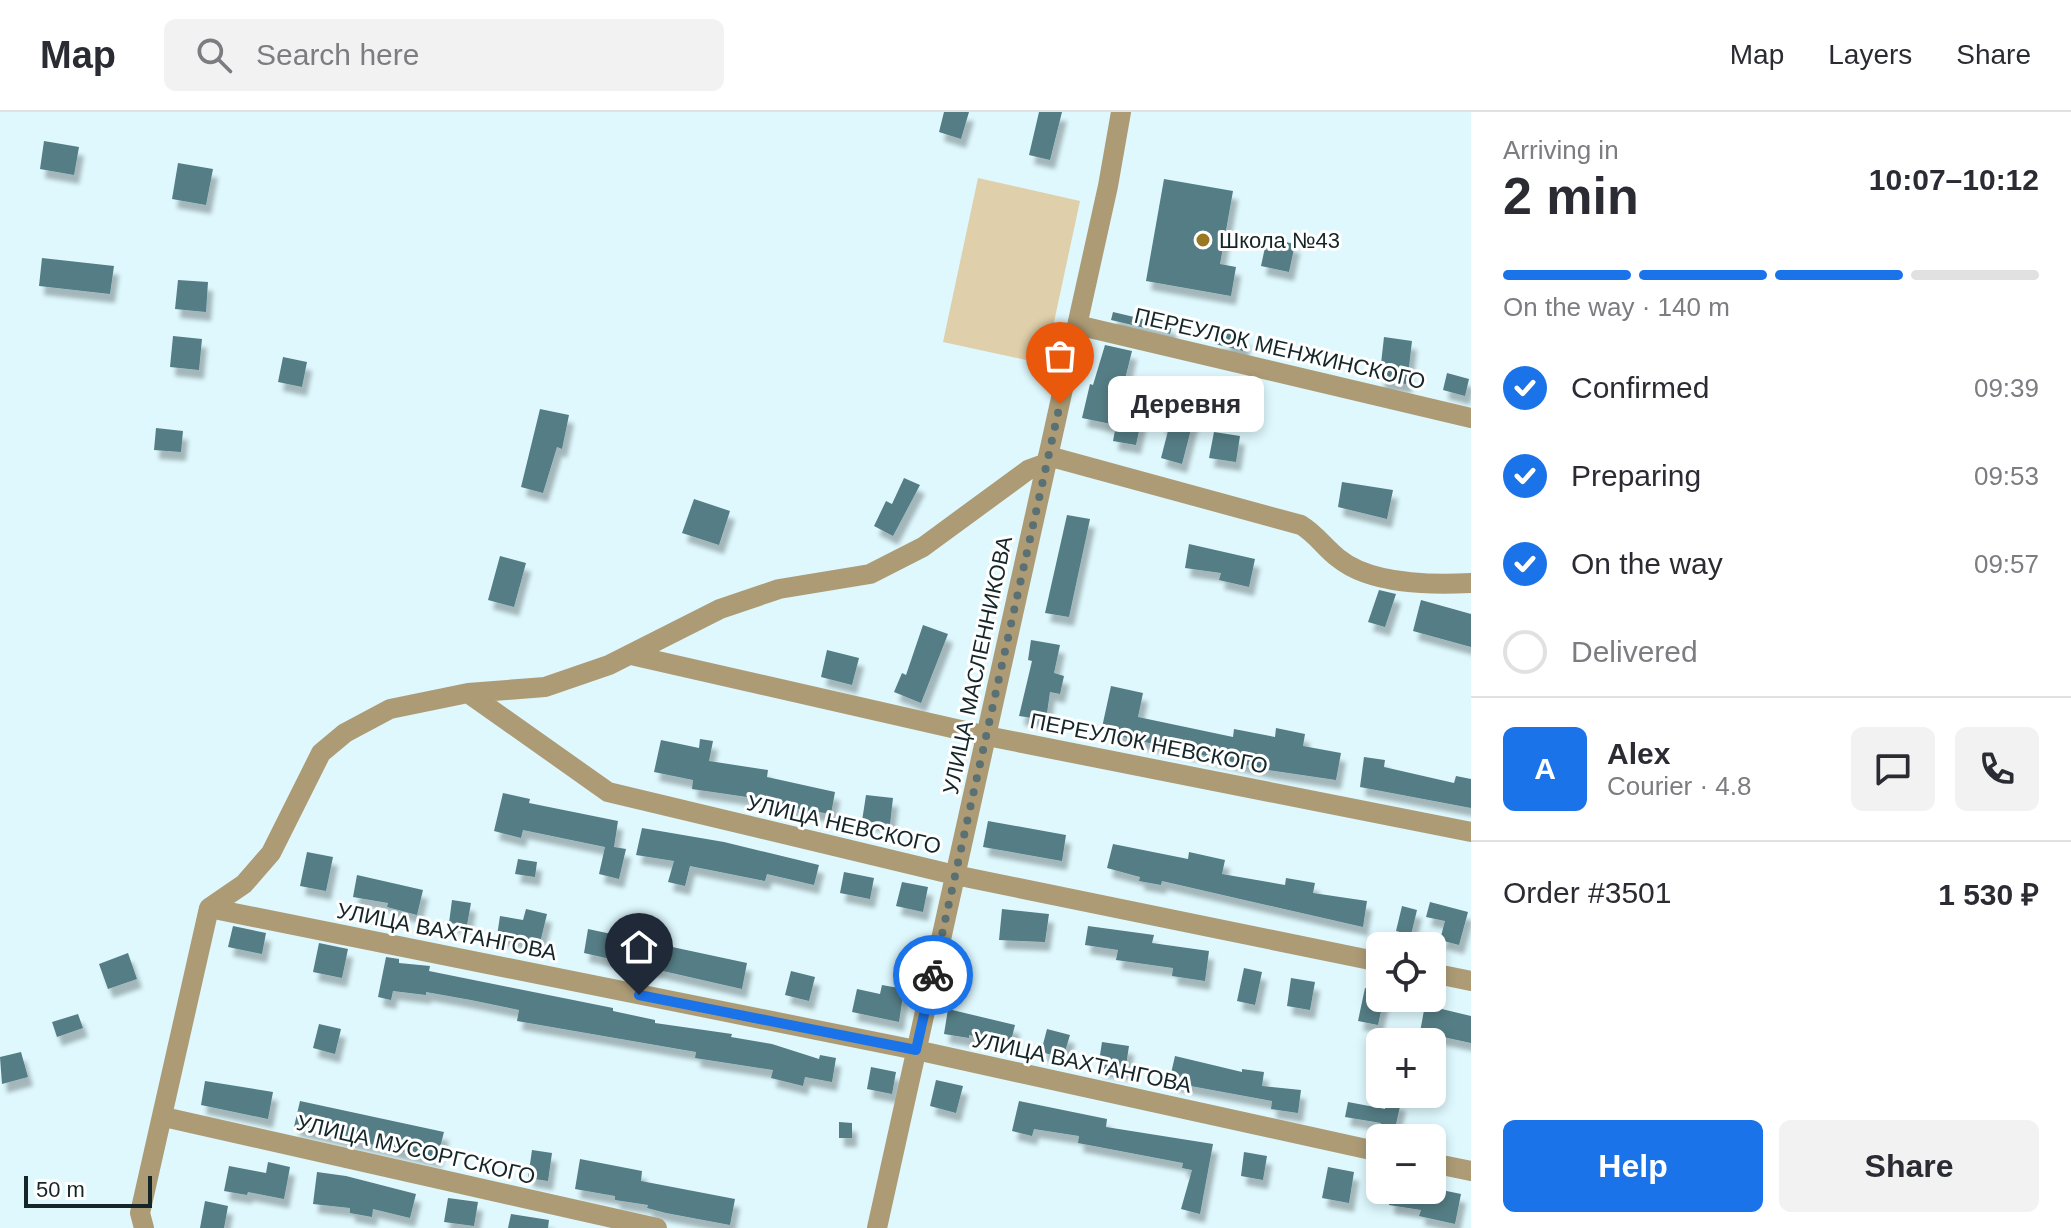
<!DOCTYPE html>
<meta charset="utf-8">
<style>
:root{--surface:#fff;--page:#f2f2f3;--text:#2b2b33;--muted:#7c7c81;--line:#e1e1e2;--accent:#1a73e8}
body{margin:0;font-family:Helvetica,sans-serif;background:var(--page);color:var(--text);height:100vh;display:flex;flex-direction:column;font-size:30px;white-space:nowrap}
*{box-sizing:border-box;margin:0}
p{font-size:26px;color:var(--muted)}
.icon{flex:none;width:44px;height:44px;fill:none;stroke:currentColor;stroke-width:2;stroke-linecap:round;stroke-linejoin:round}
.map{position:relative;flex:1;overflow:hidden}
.drawer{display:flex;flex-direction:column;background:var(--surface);width:600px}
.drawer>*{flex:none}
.buttons{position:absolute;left:1366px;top:820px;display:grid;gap:16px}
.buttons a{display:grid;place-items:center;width:80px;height:80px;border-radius:12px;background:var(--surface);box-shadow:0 4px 12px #0003;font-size:40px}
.scale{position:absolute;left:24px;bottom:20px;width:128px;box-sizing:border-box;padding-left:8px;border:4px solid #152629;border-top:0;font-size:22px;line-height:28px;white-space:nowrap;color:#152629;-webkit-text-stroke:6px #fff;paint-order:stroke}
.pin{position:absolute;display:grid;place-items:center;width:68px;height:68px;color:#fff;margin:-82px -34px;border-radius:50% 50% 50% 0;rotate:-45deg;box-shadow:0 0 8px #0007}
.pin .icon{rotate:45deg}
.courier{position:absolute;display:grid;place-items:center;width:80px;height:80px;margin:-40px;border:6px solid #1a73e8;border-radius:50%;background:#fff;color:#222;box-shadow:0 2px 10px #0007}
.bubble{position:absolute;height:56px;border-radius:12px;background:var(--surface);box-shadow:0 4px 12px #0003;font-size:26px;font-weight:600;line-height:56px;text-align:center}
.headline em{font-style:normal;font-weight:600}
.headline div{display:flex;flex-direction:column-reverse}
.headline{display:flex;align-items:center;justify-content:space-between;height:136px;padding:0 32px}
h1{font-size:52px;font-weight:600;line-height:60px}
.bar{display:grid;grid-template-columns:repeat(4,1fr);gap:12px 8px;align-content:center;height:96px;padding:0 32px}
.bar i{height:10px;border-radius:6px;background:var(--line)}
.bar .selected{background:var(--accent)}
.bar p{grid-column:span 4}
.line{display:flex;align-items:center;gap:20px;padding:0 32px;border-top:2px solid var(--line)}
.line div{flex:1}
.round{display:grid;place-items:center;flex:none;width:84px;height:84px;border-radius:12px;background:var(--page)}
ol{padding:0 32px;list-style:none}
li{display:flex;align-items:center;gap:24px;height:88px}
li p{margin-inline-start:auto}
li .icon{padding:8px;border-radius:50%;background:var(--accent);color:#fff;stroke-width:4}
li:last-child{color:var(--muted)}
li i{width:44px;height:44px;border:4px solid var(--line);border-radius:50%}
.primary-button{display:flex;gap:16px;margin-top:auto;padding:16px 32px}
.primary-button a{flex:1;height:92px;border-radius:12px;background:var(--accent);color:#fff;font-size:32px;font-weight:600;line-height:92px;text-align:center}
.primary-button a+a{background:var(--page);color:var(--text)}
header{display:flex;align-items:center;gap:48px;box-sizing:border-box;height:112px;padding:0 40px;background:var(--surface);border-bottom:2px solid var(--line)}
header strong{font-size:38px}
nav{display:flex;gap:44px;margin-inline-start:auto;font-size:28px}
.search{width:560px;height:72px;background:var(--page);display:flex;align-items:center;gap:20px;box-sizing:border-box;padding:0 28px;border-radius:12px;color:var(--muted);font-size:30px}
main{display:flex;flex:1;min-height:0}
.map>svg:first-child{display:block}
.green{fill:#dfcfaa}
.building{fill:#547d85;filter:url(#shadow)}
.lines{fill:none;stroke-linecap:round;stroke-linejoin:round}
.minor{stroke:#ac9b75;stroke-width:20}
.done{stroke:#5b7073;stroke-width:8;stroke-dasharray:0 14.4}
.route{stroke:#1a73e8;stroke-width:10}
.poi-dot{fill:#9b7924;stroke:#fff;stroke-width:3}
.labels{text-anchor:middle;stroke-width:6;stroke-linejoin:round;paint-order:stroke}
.poi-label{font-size:22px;fill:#152629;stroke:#fff;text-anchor:start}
.street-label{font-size:22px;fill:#152629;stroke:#fff}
</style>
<header>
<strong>Map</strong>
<div class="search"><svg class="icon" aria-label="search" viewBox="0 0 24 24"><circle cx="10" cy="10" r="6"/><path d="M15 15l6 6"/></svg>Search here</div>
<nav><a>Map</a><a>Layers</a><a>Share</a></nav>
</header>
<main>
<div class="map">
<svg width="1471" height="1116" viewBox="0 0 1471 1116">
<defs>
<filter id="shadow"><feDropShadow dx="5" dy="9" stdDeviation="2" flood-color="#0004"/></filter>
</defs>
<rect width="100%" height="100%" fill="#def8fd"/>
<path class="green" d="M978,66L1080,89L1045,252L943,230Z"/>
<path class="building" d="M944,0H969L961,27L939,20Z
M1039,0H1062L1050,48L1029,43Z
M44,29L79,35L74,63L40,57Z
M178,51L213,57L206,93L172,87Z
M1164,67L1233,79L1220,152L1236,155L1231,184L1146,169Z
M1267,126L1295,132L1289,160L1261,154Z
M42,146L114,154L110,182L39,174Z
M178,168L208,170L206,200L175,197Z
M1113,200L1172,214L1170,222L1111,208Z
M1227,221L1246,225L1243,239L1215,232L1216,228L1225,229Z
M173,224L202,227L199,258L170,255Z
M1384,225L1412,229L1407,272L1379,269Z
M1105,233L1132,239L1117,299L1142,305L1136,333L1113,329L1116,313L1082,306L1090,272L1093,273Z
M283,245L307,250L302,275L278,270Z
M1447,261L1469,267L1465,284L1443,278Z
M1165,293L1195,302L1182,352L1161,346L1169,315L1160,312Z
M540,297L569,303L562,337L557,335L543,381L521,375Z
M156,316L183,319L181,340L154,338Z
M1214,320L1240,324L1236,350L1209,346Z
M904,366L920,373L893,424L874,414L886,389L892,392Z
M1342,370L1393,378L1387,407L1338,395Z
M694,387L730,399L719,433L682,421Z
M1067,403L1090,407L1069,505L1045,501Z
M1189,432L1255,447L1249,475L1219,468L1221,461L1185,456Z
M500,444L526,451L514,495L488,488Z
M1379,478L1396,482L1385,515L1368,510Z
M1421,488L1471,502V535L1413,519Z
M923,513L948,522L921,591L894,580L902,561L906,563Z
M1031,528L1060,533L1054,561L1064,564L1060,582L1050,580L1046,608L1019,604L1032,549L1028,548Z
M827,538L859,546L852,573L821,565Z
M1111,574L1143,581L1138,605L1233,625L1234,617L1275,625L1276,616L1305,622L1303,634L1341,641L1336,668L1268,658L1101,620Z
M700,627L713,629L709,649L768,658L767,665L835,680L831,702L781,694V690L692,677L693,668L654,660L661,628L699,636Z
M1364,645L1385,648L1384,655L1454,671L1456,664L1471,667V696L1360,675Z
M503,681L530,687L529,691L618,709L614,735L626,737L619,767L599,762L605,735L523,718L521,726L494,719Z
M866,683L893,686L890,712L862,709Z
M988,709L1066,723L1062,749L983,735Z
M642,716L724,730L819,753L814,773L767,762L765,769L690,754L685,774L668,770L674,749L636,743Z
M1113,732L1188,747L1189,740L1225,748L1222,762L1285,773L1286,766L1315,771L1313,781L1367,789L1363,815L1162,769L1161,773L1139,769L1140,765L1107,756Z
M307,740L333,745L326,779L300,774Z
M518,747L537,750L535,765L515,762Z
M844,760L874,766L870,787L840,781Z
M357,763L423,778L417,803L387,795L388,791L353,785Z
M902,770L928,775L923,800L896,794Z
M452,788L471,791L467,813L449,811Z
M1430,790L1468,800L1459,833L1440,828L1445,809L1426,805Z
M1402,794L1417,798L1411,823L1396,819Z
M526,797L547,802L540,831L497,824L500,804L523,808Z
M1002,797L1049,802L1045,830L999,828Z
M233,814L266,821L262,842L228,835Z
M1088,814L1154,823L1152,831L1209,839L1205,869L1172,864L1173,856L1116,848L1118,838L1085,833Z
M588,817L747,851L742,877L584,841Z
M319,831L348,837L342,866L313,860Z
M128,841L137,867L108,877L99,852Z
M386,845L399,847V851L430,854L429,859L613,896V899L655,908V911L732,922L731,925L772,932L819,947L820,943L836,946L832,970L805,965L803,974L771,966L773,958L695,946L696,940L517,909L519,898L471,888L426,880V883L393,879L391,888L378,885Z
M1244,856L1262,860L1255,893L1237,889Z
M791,859L815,865L809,889L785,883Z
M1291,866L1315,870L1310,898L1287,894Z
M882,873L904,877L899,910L852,900L857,877L880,882Z
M1365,876L1380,879V886H1384L1378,913L1358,909Z
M1425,893L1471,904V931L1420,920Z
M948,897L1015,913L1010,933L969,923V926L944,922Z
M78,902L83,916L57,925L52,910Z
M319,912L341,917L335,942L313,936Z
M1047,917L1070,923L1063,946L1041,940Z
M1102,930L1129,934L1125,960L1098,956Z
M21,940L28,965L2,972L0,945Z
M1175,944L1242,960V957L1264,960L1262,974L1301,978L1298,1001L1271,997L1272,989L1169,970Z
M871,955L896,960L892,982L867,977Z
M936,968L963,974L956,1001L930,994Z
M205,969L273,980L268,1007L201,993Z
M1387,987L1401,990L1394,1021L1379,1018L1381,1011L1345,1005L1348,990L1385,997Z
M300,989L444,1020L437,1047L294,1015Z
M1019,989L1107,1007L1106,1015L1213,1032L1200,1102L1181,1097L1192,1058L1182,1056L1183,1051L1078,1031L1079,1024L1034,1017L1032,1024L1012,1019Z
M839,1010L852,1011V1026H839Z
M532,1038L552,1041L548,1069L528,1066Z
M1244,1040L1267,1044L1263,1068L1241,1064Z
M580,1047L642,1059L641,1069L735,1087L730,1113L666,1101L647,1096L648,1093L615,1088V1084L575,1077Z
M268,1050L290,1055L284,1087L248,1080L247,1083L224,1079L229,1054L266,1061Z
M1328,1055L1354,1060L1349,1091L1322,1086Z
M317,1060L346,1064L416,1082L410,1106L373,1097L372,1105L350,1101V1096L313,1092Z
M1432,1076L1461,1082L1455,1112L1419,1104L1421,1098L1389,1093L1391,1078Z
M448,1086L478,1090L474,1114L444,1110Z
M205,1089L228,1094L224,1116H200Z
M511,1102L549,1108L548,1116H508Z"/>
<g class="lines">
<path class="minor" d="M1077,213L1471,306
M1048,344L1301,413C1316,422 1324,435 1338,446C1371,473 1431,473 1471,471
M631,543L987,624L1471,720
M468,581L608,680L955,763L1380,850
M209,796L916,938L1380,1040
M1432,861L1471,869
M164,1005L657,1116
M1432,1051L1471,1059
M144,1116L140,1101L209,796L244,772L271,741L321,641L345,621L390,597L468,581L545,575L609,553L720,497L779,477L870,462L923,435L1028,358L1047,351
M877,1116L1108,74L1121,0"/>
</g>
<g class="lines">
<path class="done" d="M933,863L1060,292"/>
<path class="route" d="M639,883L916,938L933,863"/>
</g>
<circle class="poi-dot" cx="1203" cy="128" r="8"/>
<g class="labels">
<g class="poi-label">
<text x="1219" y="136">Школа №43</text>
</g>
<g class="street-label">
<text transform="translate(1280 236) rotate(13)" y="8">ПЕРЕУЛОК МЕНЖИНСКОГО</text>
<text transform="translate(977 553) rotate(-78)" y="8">УЛИЦА МАСЛЕННИКОВА</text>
<text transform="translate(1149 631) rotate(11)" y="8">ПЕРЕУЛОК НЕВСКОГО</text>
<text transform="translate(844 712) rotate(13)" y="8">УЛИЦА НЕВСКОГО</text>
<text transform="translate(447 819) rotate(11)" y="8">УЛИЦА ВАХТАНГОВА</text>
<text transform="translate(1082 950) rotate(12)" y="8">УЛИЦА ВАХТАНГОВА</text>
<text transform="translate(416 1037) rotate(13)" y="8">УЛИЦА МУСОРГСКОГО</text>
</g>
</g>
</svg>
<div class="buttons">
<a><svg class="icon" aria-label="locate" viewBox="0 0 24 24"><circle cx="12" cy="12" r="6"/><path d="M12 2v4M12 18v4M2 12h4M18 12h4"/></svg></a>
<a>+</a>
<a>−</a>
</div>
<div class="scale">50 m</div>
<div class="pin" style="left:1060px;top:292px;background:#ea580c"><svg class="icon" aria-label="bag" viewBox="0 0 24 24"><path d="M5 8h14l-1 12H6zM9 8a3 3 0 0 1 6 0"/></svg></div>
<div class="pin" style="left:639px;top:883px;background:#1f2937"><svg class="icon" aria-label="home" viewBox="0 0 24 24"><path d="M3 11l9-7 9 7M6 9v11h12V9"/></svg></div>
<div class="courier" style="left:933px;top:863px"><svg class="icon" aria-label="bike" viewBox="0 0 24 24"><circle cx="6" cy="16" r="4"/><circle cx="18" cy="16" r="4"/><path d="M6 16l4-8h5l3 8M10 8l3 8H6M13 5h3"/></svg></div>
<div class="bubble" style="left:1108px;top:264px;width:156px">Деревня</div>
</div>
<section class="drawer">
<div class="headline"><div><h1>2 min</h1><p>Arriving in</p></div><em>10:07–10:12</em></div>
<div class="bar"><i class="selected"></i><i class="selected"></i><i class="selected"></i><i></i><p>On the way · 140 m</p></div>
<ol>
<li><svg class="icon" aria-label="check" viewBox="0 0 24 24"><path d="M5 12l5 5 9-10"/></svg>Confirmed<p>09:39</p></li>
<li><svg class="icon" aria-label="check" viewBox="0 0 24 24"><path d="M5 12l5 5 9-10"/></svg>Preparing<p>09:53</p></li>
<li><svg class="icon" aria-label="check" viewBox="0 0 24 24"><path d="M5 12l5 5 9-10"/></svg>On the way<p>09:57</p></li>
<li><i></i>Delivered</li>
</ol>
<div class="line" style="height:144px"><b class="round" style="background:var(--accent);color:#fff">A</b><div><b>Alex</b><p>Courier · 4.8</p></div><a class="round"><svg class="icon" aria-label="chat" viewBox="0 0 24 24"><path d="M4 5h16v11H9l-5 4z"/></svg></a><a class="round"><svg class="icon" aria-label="phone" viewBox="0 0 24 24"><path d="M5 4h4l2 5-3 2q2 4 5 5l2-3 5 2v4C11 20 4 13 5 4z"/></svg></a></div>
<div class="line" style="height:104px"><div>Order #3501</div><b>1 530 ₽</b></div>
<div class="primary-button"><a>Help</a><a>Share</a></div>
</section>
</main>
